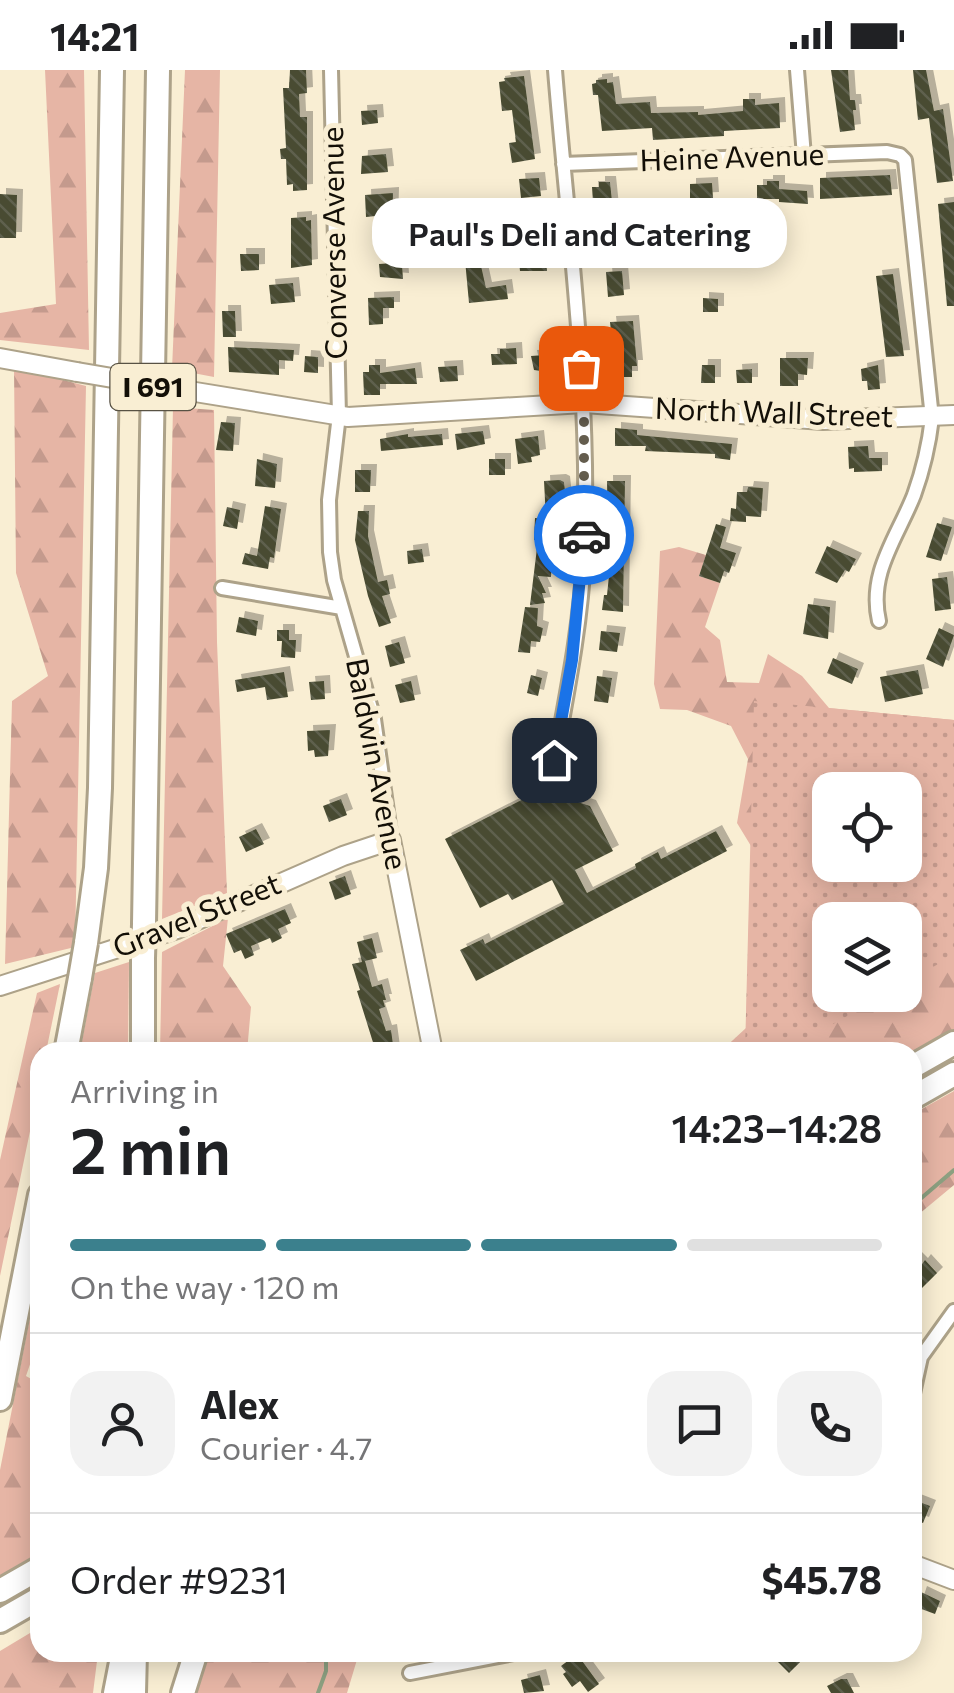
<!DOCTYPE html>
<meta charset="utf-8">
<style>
:root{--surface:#fff;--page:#f2f2f2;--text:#202124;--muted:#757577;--line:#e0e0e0;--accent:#3b808d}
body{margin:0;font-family:Commissioner,sans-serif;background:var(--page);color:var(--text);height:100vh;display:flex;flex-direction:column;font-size:38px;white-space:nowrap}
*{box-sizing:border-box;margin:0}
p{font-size:32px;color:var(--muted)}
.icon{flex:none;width:55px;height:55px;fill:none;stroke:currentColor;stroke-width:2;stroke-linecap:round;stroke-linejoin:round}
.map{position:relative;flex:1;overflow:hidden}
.panel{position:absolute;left:30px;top:972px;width:892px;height:620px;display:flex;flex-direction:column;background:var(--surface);border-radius:30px;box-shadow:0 5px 25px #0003}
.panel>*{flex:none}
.buttons{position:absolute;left:812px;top:702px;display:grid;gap:20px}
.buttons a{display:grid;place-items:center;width:110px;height:110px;border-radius:20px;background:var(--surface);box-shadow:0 5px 25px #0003;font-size:50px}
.pin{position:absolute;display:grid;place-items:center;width:85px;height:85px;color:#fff;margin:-42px;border-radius:20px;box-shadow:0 5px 15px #0006}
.courier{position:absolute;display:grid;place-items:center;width:100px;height:100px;margin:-50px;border:8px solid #1a73e8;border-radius:50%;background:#fff;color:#222;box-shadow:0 2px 12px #0007}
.bubble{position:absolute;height:70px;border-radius:30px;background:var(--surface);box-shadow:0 5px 25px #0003;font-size:32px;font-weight:600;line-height:70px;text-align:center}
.overview em{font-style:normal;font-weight:600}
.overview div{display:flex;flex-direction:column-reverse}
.overview{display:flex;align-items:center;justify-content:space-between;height:170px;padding:0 40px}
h1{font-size:65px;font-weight:600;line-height:75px}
.bar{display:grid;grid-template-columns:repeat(4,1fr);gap:15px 10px;align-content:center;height:120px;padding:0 40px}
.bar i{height:12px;border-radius:8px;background:var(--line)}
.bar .selected{background:var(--accent)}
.bar p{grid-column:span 4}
.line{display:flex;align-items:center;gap:25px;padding:0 40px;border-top:2px solid var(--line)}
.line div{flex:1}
.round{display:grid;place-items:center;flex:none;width:105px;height:105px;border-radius:30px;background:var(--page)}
.status{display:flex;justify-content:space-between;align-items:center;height:70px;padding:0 50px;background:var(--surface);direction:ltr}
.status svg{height:28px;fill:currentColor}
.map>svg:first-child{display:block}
.grass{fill:#e6b5a5}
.forest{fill:url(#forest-firs);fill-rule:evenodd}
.park{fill:url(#park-dots);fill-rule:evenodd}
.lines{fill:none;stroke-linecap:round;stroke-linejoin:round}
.stream{stroke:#8ca081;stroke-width:4}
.building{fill:url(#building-back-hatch);filter:url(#shadow)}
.street-casing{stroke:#ada289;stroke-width:18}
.secondary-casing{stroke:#ada289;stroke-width:22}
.highway-casing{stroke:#ada289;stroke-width:28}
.street{stroke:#fff;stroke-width:12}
.secondary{stroke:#fff;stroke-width:18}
.highway{stroke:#fff;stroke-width:22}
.secondary-bridge-casing{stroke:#ada289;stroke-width:22;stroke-linecap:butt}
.highway-bridge-casing{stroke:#ada289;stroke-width:28;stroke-linecap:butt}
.secondary-bridge{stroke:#fff;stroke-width:18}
.highway-bridge{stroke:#fff;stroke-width:22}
.done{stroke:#645d4e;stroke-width:10;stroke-dasharray:0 18}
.route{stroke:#1a73e8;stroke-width:12}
.labels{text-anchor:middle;stroke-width:10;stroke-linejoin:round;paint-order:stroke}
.shield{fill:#f9eed3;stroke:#585244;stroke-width:2.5}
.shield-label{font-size:28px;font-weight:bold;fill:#130f07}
.street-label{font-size:30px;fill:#130f07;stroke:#f9eed3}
</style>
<div class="status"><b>14:21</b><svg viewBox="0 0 49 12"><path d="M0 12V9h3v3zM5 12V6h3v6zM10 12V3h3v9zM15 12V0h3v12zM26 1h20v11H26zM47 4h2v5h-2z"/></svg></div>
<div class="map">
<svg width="954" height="1623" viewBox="0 0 954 1623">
<defs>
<pattern id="forest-firs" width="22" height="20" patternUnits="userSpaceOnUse" patternTransform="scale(2.5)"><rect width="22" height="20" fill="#e6b5a5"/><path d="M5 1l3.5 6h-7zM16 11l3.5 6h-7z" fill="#c49a8d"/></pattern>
<pattern id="park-dots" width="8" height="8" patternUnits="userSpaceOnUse" patternTransform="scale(2.5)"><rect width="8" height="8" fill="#e6b5a5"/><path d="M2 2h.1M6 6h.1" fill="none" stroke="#c49a8d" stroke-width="1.8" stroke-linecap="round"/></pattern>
<pattern id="building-back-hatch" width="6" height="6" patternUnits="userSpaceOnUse" patternTransform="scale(2.5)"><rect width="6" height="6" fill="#484b33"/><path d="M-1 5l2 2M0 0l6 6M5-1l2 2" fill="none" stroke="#5e614d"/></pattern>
<filter id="shadow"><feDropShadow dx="6" dy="-6" stdDeviation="0" flood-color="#0004"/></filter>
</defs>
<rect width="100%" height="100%" fill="#f9eed3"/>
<path class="grass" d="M129,892L128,982H80L95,903Z"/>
<path class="forest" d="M45,0H84L89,280L0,270V243L56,234Z
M185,0H220L214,307L172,299Z
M14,297L86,316L75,877L5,894L12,631L48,606L16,503Z
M173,337L214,340L217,572L227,823L162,849Z
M679,477L706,485L699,506L720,513L705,557L720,570L727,612L759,613L768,584L802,606L829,638L954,650V960L913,984L720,982L746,958L751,776L737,753L748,689L731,656L687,640L660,639L654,614L660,481ZM830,720H905V795H830ZM830,850H905V925H830Z
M228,848L223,896L251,937L247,982H160L162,882Z
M60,914L46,982H40V1013L0,1206V1090L37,923Z
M954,1021V1115L913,1149V1044Z
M37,1212H40V1265L26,1306L40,1314V1486L0,1508V1400Z
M40,1557V1582L98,1583L93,1623H0V1581Z
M206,1583H359L347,1623H191Z"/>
<path class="park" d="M754,631L954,650V885L905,913V850H830V925H884L784,982H745ZM830,720H905V795H830Z"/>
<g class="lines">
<path class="stream" d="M912,1136L954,1100
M318,1623L326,1601V1582"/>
</g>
<path class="building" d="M290,0H306L307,23L299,24L300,47H307V120L293,121V114L287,115L286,89H281L280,79L286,78L283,18H289Z
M831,0H848L850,30H855L856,40H853L855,60L840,62Z
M913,0H926L934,41L943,39L953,111L937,113L929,48L918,50Z
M524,6L535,89L512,93L509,73L516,72L512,40L502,41L499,12L505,11L504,8Z
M607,9V13L613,12L616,34L650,32L651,43L698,42V45L743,41V29H755V35L779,33L780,58L724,61V66L653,70L652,58L602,61L598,25H593L592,14L596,13V10Z
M377,40L378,53L362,55L361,41Z
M386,84L388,102L361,104L362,86Z
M890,105L892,125L820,129V108Z
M539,108L541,126L521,128L519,109Z
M767,111H779V129H757V115H767Z
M599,112H610L615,161L595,162L592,117H599Z
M712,113L713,128L690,129V114Z
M779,119L807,121L808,134L779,132Z
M393,123L392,160L377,161L376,146L366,147L365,125Z
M0,124L17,125L16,168H0Z
M954,132V236H947L938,134Z
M306,147V151L311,150L312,195L291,198V148Z
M517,147L538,150L542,191H546L547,201H520L517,172L498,173L497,164L517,163Z
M759,152V191L744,193L745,153Z
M240,184H259V200L241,201Z
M479,187L486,218L506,215L508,229L469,233L465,190Z
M394,193L395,196L402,195L403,209L380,207L379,194Z
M622,201L624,225L608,227L606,202Z
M893,204L904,286L886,287L876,206Z
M293,213L295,232L271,234L269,215Z
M394,227V238H383V254L369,255L368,228Z
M703,228L718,229V242H703Z
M222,241H235L236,267H223Z
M633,251L637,296H632V307H617L611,297H616V270H612L610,252Z
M228,277L294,280L293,291L279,290V305L229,302Z
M516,278L517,294L492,295L491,284H500V279Z
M545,285H555L556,303L534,300L531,286Z
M305,286L318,287V303L304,302Z
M780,288H808L807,305L798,304V316H780Z
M369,295H380V303L415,298L417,314H380V325H364L363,302H369Z
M702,295H715V313H701Z
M878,295L880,319L868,320L867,311H862L861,299Z
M457,296L458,311L440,312L438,297Z
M752,299V313H737L736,300Z
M221,352L235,353L233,381L216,380Z
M615,358L637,360V365L732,374L730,390L715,388V384L645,381L646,376H615Z
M483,361L485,374L457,380L455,364Z
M408,364V367L442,364L443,375L381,381L380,369Z
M538,366L540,385L531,387L532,392L518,394L515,369Z
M868,376L869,388H882V401L854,402V398L849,399L848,377Z
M257,389L277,394L275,418L255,416Z
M489,389H505V405H489Z
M355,400H371L370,422H355Z
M560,410L564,412L566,431H555L551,507L538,506L546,523H542L545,533L530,535L538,470H534L535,448L546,449L544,411Z
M607,411H625L623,542L602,540L604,525H607L613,467H608Z
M748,417L763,418L761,447L746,446V452L730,451L731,438L736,439L737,422H747Z
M265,436L281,439L274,488L270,487L268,499L242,494L245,483L257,486Z
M227,437L240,440L237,459L223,456Z
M358,441H369L368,466L378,512L387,510L390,524L382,526L391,553L379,557L368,526L355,470Z
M937,453L952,457L941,491L926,487Z
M716,454L726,457L720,478L736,483L729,503L724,501L720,513L699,506Z
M827,476L856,489L849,502L845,500L837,513L815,503Z
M422,479L424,492L408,494L407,481Z
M947,507L951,539L935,541L932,509Z
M808,534L830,537L828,569L803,564Z
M525,537L538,538L537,556L543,558L540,572L531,571L530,583L518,582Z
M239,547L258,551L256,566L236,562Z
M939,558L954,565L943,597L926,589Z
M277,560H289V570H296L295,588L281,587L282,571H277Z
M601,561L620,563L617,582L599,580Z
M399,572L405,593L390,597L385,576Z
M833,588L858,599L852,614L827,603Z
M918,600L923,624L885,632L880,607Z
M284,602L288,627L267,630L265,617L237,622L235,610Z
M531,605L542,608L538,626L527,623Z
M597,606L612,608L608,633L594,631Z
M324,611L325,629L311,630L309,612Z
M411,611L415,630L400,633L395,615Z
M330,660L328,686L315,687L314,680L308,681L307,661Z
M541,720L590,736L613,781L575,800L587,823L636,798L635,794L658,782L661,789L716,761L727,781L476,911L460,880L483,869L485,874L564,834L552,810L512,830L508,824L480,838L445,769Z
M341,729L347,745L329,752L323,736Z
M256,759L264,774L246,782L239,767Z
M345,806L351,824L335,830L329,812Z
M285,839L291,853L278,859L282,868L272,873L270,868L251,876L254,885L245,889L241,880L234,883L226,864Z
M372,868L377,888L365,891L372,917L382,914L386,930H383L385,937L379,939L386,961L391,960L394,982H376L357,921L360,920L352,894L362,892L357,872Z
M912,1184L922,1194L925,1190L937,1203L921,1219L912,1211Z
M912,1429L930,1436L923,1453L912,1449Z
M921,1522L940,1531L935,1544L916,1537Z
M768,1582H794L802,1590L789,1603Z
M577,1584L599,1614L588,1622L580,1611L572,1617L563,1604L566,1602L561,1596Z
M540,1605L544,1621L524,1623L521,1610Z
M841,1609H847L854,1623H831L827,1616Z"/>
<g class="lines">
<g class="street-casing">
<path id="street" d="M331,0L339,345L329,430L330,482L334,510L374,649L391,770
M797,0L804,86
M563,94L887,82L900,85L905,90L932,348C929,374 923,400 914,425C897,468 868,503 879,551
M222,518L342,538
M555,689C567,623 581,554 584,486C591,324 568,161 555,0
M912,1328L921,1287L954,1241
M410,1603L519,1582"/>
</g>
<g class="secondary-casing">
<path id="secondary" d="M0,288L77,302
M183,320L348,347L584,333L823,350L954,345
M0,916L177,859L343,786L391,770L433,982
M912,1494L954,1510"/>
</g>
<g class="highway-casing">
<path id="highway" d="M144,854L158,0
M86,873L96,798L100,718L112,0
M66,982L80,908
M143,982V888
M912,997L954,973
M912,1028L954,1004
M0,1329L40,1125
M0,1521L40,1498
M0,1551L40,1528
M115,1623L123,1582
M134,1623L135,1582
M183,1623L196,1582"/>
</g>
<use href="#street" class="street"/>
<use href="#secondary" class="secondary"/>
<use href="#highway" class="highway"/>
<g class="secondary-bridge-casing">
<path id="secondary-bridge" d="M77,302L183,320"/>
</g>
<g class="highway-bridge-casing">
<path id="highway-bridge" d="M143,888L144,854
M80,908L86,873"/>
</g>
<use href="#secondary-bridge" class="secondary-bridge"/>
<use href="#highway-bridge" class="highway-bridge"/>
</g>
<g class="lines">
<path class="done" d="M581,298L584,334V465"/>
<path class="route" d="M554,690L572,590L584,465"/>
</g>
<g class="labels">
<rect class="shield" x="110.5" y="294" width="85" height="46" rx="8"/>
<g class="shield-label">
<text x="153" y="327">I 691</text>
</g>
<g class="street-label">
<text transform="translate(732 88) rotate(-2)" y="10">Heine Avenue</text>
<text transform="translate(335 173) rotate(-91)" y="10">Converse Avenue</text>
<text transform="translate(774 343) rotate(2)" y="10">North Wall Street</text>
<text transform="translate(376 694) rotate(79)" y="10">Baldwin Avenue</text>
<text transform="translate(197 846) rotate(-22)" y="10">Gravel Street</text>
</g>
</g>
</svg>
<div class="buttons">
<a><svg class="icon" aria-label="locate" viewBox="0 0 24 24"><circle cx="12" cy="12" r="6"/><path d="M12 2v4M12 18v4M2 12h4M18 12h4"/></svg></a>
<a><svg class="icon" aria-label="layers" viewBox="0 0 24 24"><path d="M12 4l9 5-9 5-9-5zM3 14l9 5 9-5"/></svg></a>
</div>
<div class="pin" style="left:581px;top:298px;background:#ea580c"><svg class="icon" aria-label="bag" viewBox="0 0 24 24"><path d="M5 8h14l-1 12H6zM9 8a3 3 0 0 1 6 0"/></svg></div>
<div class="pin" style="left:554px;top:690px;background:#1f2937"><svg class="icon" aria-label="home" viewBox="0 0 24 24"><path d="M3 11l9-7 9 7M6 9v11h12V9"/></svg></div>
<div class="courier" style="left:584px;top:465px"><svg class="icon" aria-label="car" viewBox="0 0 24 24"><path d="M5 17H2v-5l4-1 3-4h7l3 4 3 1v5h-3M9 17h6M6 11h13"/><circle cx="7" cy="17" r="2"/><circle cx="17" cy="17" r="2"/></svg></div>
<div class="bubble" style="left:372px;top:128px;width:415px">Paul's Deli and Catering</div>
<section class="panel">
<div class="overview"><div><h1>2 min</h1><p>Arriving in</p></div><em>14:23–14:28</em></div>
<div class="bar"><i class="selected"></i><i class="selected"></i><i class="selected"></i><i></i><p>On the way · 120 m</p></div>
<div class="line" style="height:180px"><a class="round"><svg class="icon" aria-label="person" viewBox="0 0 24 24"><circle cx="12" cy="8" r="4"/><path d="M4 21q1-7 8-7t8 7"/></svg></a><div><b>Alex</b><p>Courier · 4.7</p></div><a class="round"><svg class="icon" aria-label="chat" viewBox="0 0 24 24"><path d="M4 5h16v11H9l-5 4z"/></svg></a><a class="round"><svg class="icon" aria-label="phone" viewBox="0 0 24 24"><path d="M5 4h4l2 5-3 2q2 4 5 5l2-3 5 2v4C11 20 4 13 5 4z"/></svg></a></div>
<div class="line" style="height:130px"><div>Order #9231</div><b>$45.78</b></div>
</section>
</div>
